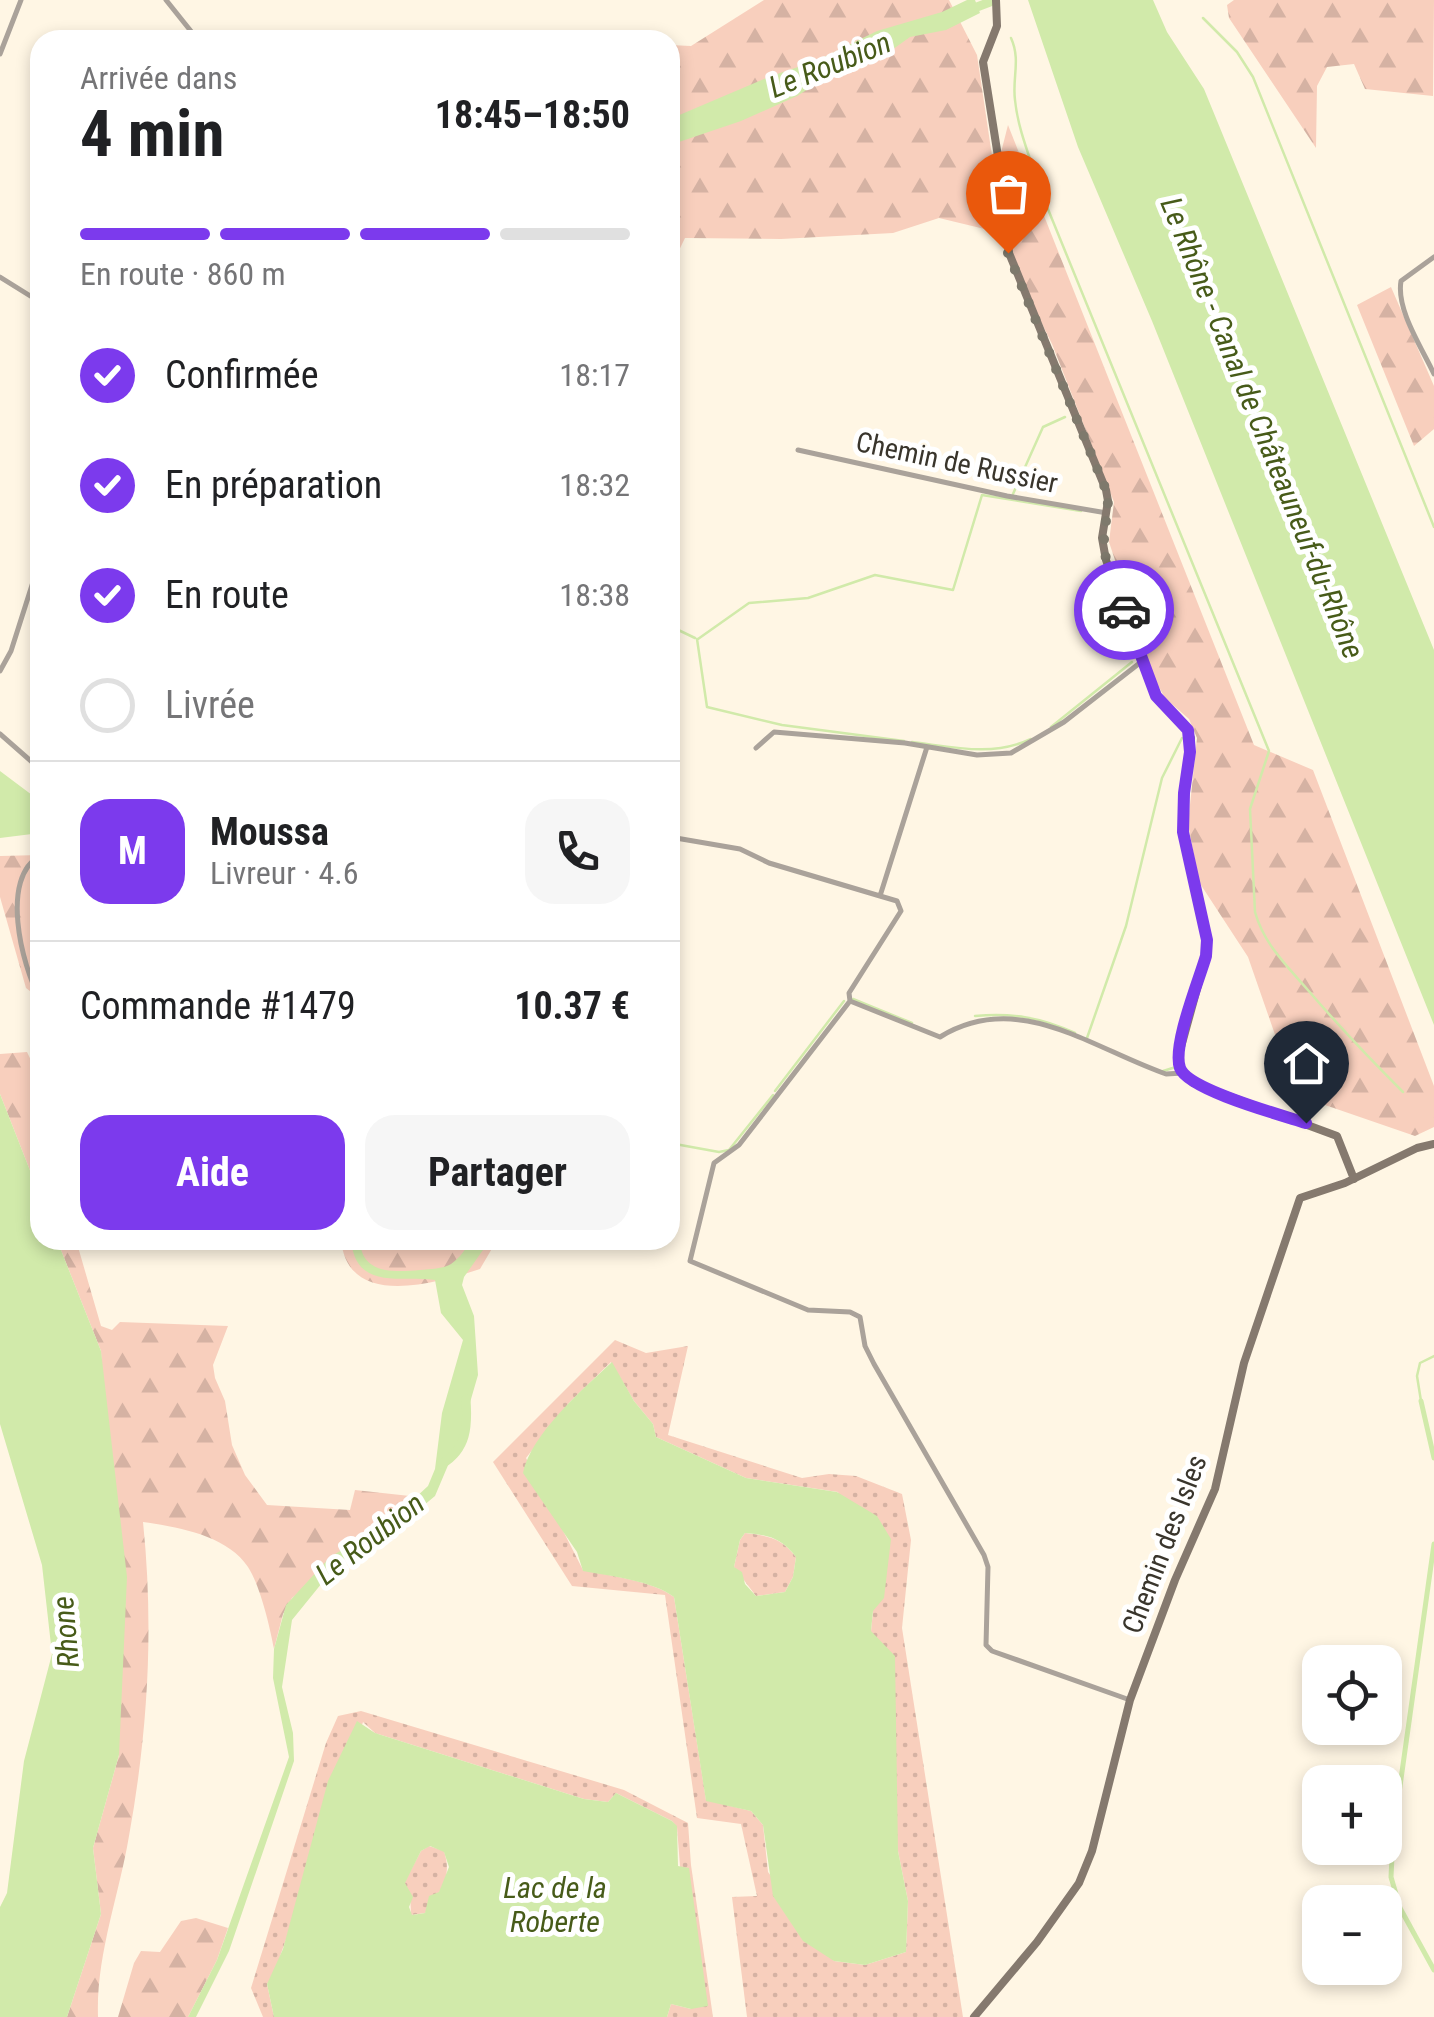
<!DOCTYPE html>
<html lang="fr">
<meta charset="utf-8">
<style>
:root{--surface:#fff;--page:#f6f6f6;--text:#202124;--muted:#757577;--line:#e0e0e0;--accent:#7c3aed}
body{margin:0;font-family:"Roboto Condensed",sans-serif;background:var(--page);color:var(--text);height:100vh;display:flex;flex-direction:column;font-size:38px;white-space:nowrap}
*{box-sizing:border-box;margin:0}
p{font-size:32px;color:var(--muted)}
.icon{flex:none;width:55px;height:55px;fill:none;stroke:currentColor;stroke-width:2;stroke-linecap:round;stroke-linejoin:round}
.map{position:relative;flex:1;overflow:hidden}
.details{position:absolute;left:30px;top:30px;width:650px;height:1220px;display:flex;flex-direction:column;background:var(--surface);border-radius:30px;box-shadow:0 5px 15px #0003}
.details>*{flex:none}
.controls{position:absolute;left:1302px;top:1645px;display:grid;gap:20px}
.controls a{display:grid;place-items:center;width:100px;height:100px;border-radius:20px;background:var(--surface);box-shadow:0 5px 15px #0003;font-size:50px}
.pin{position:absolute;display:grid;place-items:center;width:85px;height:85px;color:#fff;margin:-102px -42px;border-radius:50% 50% 50% 0;rotate:-45deg;box-shadow:0 0 10px #0007}
.pin .icon{rotate:45deg}
.courier{position:absolute;display:grid;place-items:center;width:100px;height:100px;margin:-50px;border:8px solid #7c3aed;border-radius:50%;background:#fff;color:#222;box-shadow:0 2px 12px #0007}
.overview em{font-style:normal;font-weight:700}
.overview div{display:flex;flex-direction:column-reverse}
.overview{display:flex;align-items:center;justify-content:space-between;height:170px;padding:0 50px}
h1{font-size:65px;font-weight:700;line-height:75px}
.bar{display:grid;grid-template-columns:repeat(4,1fr);gap:15px 10px;align-content:center;height:120px;padding:0 50px}
.bar i{height:12px;border-radius:8px;background:var(--line)}
.bar .on{background:var(--accent)}
.bar p{grid-column:span 4}
.line{display:flex;align-items:center;gap:25px;padding:0 50px;border-top:2px solid var(--line)}
.line div{flex:1}
.round{display:grid;place-items:center;flex:none;width:105px;height:105px;border-radius:30px;background:var(--page)}
ol{padding:0 50px;list-style:none}
li{display:flex;align-items:center;gap:30px;height:110px}
li p{margin-inline-start:auto}
li .icon{padding:10px;border-radius:50%;background:var(--accent);color:#fff;stroke-width:4}
li:last-child{color:var(--muted)}
li i{width:55px;height:55px;border:5px solid var(--line);border-radius:50%}
.action{display:flex;gap:20px;margin-top:auto;padding:20px 50px}
.action a{flex:1;height:115px;border-radius:30px;background:var(--accent);color:#fff;font-size:40px;font-weight:700;line-height:115px;text-align:center}
.action a+a{background:var(--page);color:var(--text)}
.map>svg:first-child{display:block}
.grass{fill:url(#grass-dots);fill-rule:evenodd}
.forest{fill:url(#forest-firs)}
.water{fill:#d1eaaa;fill-rule:evenodd}
.lines{fill:none;stroke-linecap:round;stroke-linejoin:round}
.stream{stroke:#d1eaaa;stroke-width:2.5}
.canal{stroke:#d1eaaa;stroke-width:5}
.river{stroke:#d1eaaa;stroke-width:9}
.street{stroke:#aaa29a;stroke-width:5}
.secondary{stroke:#85796e;stroke-width:8}
.done{stroke:#7e796c;stroke-width:10;stroke-dasharray:0 18}
.route{stroke:#7c3aed;stroke-width:12}
.labels{text-anchor:middle;stroke-width:10;stroke-linejoin:round;paint-order:stroke}
.street-label{font-size:28px;fill:#39352c;stroke:#fff}
.water-label{font-size:30px;font-style:italic;fill:#475b19;stroke:#fff}
</style>
<div class="map">
<svg width="1434" height="2017" viewBox="0 0 1434 2017">
<defs>
<pattern id="grass-dots" width="8" height="8" patternUnits="userSpaceOnUse" patternTransform="scale(2.5)"><rect width="8" height="8" fill="#f8cfbd"/><path d="M2 2h.1M6 6h.1" fill="none" stroke="#d5b2a3" stroke-width="1.8" stroke-linecap="round"/></pattern>
<pattern id="forest-firs" width="22" height="20" patternUnits="userSpaceOnUse" patternTransform="scale(2.5)"><rect width="22" height="20" fill="#f8cfbd"/><path d="M5 1l3.5 6h-7zM16 11l3.5 6h-7z" fill="#d5b2a3"/></pattern>
</defs>
<rect width="100%" height="100%" fill="#fff6e4"/>
<path class="grass" d="M615,1340L646,1353L688,1346L668,1435L802,1478L829,1474L856,1476L902,1494L911,1540L902,1628L963,2017H747L732,1897L757,1896L741,1824L697,1818L665,1595L572,1586L493,1462ZM611,1362L634,1401L653,1424L656,1437L746,1478L838,1492L873,1611L871,1631L898,1851L908,1901L906,1952L865,1965L834,1961L768,1872L763,1825L751,1811L706,1800L674,1597C653,1581 611,1576 583,1570L526,1458L569,1403Z
M745,1533C769,1536 781,1538 796,1557L793,1577L785,1592L756,1596L734,1567L740,1540Z
M361,1711L624,1790L688,1823L691,1865L713,2017H667L671,2004L691,2009L677,1827L672,1821L616,1793L608,1802L584,1799L375,1733L363,1722L273,1976L267,1984L274,2017H263L251,1988L326,1743L338,1716Z
M429,1846L444,1851C453,1879 440,1891 425,1913L411,1915L410,1893L404,1883L421,1851Z"/>
<path class="forest" d="M764,0H949L977,55L995,176L1008,125L1254,745L1313,770L1434,1086V1127L1415,1136L1296,1095L1248,957L1199,882L1188,824L1197,738L1189,719L1165,698L1154,678L1109,542L1114,502L1052,344L997,232L939,218L893,233L781,239L685,238L670,269V45L691,46Z
M1234,0H1434L1433,96L1365,89L1354,64L1327,67L1317,86L1316,148L1229,18L1227,5Z
M1391,287L1434,386V429L1414,446L1357,305Z
M40,855V999L26,988L0,897V856Z
M27,1052L40,1079V1196L0,1094V1054Z
M57,1240H76L101,1326L112,1330L120,1322L228,1326L213,1365L215,1378L225,1401L232,1445L245,1475L267,1505L350,1510L355,1490L419,1497L292,1598L283,1614L274,1649C270,1627 260,1585 248,1567C227,1535 177,1527 143,1522C154,1628 148,1731 129,1836C119,1896 96,1955 98,2017H67L101,1914L93,1848L119,1755L101,1351Z
M341,1240H497L480,1269C436,1283 348,1310 341,1240Z
M196,1918L228,1928L217,1960L188,2017H118L134,1963L141,1951L160,1952L181,1921Z"/>
<path class="water" d="M967,0H975L980,13L946,30L910,37L875,62L829,76L797,96L741,121L670,145V119L771,76L816,61L877,31L942,12Z
M1028,0H1153L1167,32L1204,89L1434,650V1025L1152,321L1078,147Z
M0,771L40,801V833L0,838Z
M0,1094L40,1196V1240H57L101,1351L127,1577L119,1755L93,1848L101,1914L67,2017H0V1907L7,1893L24,1761L52,1654L42,1565L0,1424Z
M351,1240H360C361,1275 395,1272 420,1270C431,1269 442,1269 451,1264C460,1258 466,1248 472,1240H490L464,1277L462,1285L474,1316L478,1375L460,1437L435,1496L381,1541L339,1562L292,1620L282,1687L293,1733L294,1761L229,1951L196,2017H188L217,1960L289,1757L273,1678L274,1649L286,1605L330,1557L388,1523L428,1486L435,1469L442,1413L463,1340L441,1313L435,1280C400,1275 356,1291 351,1240Z
M612,1362L634,1401L653,1424L656,1437L746,1478L837,1492L877,1516L891,1539L884,1598L873,1611L871,1631L895,1656L898,1851L908,1901L906,1952L865,1965L834,1961L803,1941L773,1896L763,1825L751,1811L706,1801L674,1597C653,1581 611,1576 583,1571L577,1552L523,1473C531,1434 583,1389 612,1362ZM745,1533C769,1535 781,1538 796,1557L793,1577L785,1592L756,1596L745,1584L742,1572L734,1567L740,1540Z
M357,1721L375,1733L584,1799L608,1802L616,1793L672,1821L677,1826L678,1866L689,1868L708,2006L691,2009L671,2004L667,2017H274L267,1984L283,1949L328,1781ZM430,1846L444,1852L449,1867L439,1892L429,1896L425,1913L412,1915L409,1907L413,1897L405,1883L421,1851Z"/>
<g class="lines">
<path class="stream" d="M1203,18L1237,52L1253,77L1434,527
M1011,38C1021,60 1012,78 1015,100C1018,131 1032,162 1041,192L1269,751L1250,809L1255,912C1264,944 1286,965 1307,989C1338,1025 1369,1058 1403,1092
M1013,494L1043,427L1065,417
M670,626L695,638
M697,639L707,707L782,725L904,741
M698,639L749,603L808,598L875,575L953,590L982,495L1081,511
M1051,727L1132,662
M912,742C953,747 992,757 1031,739
M853,999L912,1023
M975,1016C1013,1013 1040,1017 1075,1033
M1087,1038L1126,926L1162,778L1182,738
M1163,1071L1176,1067
M775,1091L844,1001
M670,1149L675,1144L719,1152L729,1150L773,1095
M1421,1401L1417,1376L1420,1363L1434,1356"/>
<path class="canal" d="M1421,1401L1434,1458
M1434,1544L1393,1836L1391,1877L1400,1908L1434,1970"/>
<path class="river" d="M969,10L990,2
M442,1464C467,1449 468,1426 466,1399"/>
<path class="street" d="M166,0L198,40
M0,54L21,0
M1434,257L1401,281C1396,310 1422,348 1434,374
M0,277L40,302
M798,450L1007,496L1107,513
M0,671L11,651L40,560
M0,734L40,769
M927,747L880,896L897,901L901,911L849,993L850,1001L940,1037C1018,989 1091,1048 1166,1074L1183,1073
M756,748L774,732L905,743L977,755L1011,753L1064,722L1141,662
M670,837L740,849L769,863L880,896
M40,856C0,877 21,964 40,999
M850,1001L739,1145L714,1163L690,1261L808,1310L850,1312L860,1317L865,1346L874,1364L984,1555L988,1567L986,1645L992,1651L1130,1700"/>
<path class="secondary" d="M996,0L997,26L983,62L1003,188L1009,253L1106,490L1108,501L1102,538L1106,560L1155,696L1183,724L1191,738L1182,814L1183,835L1207,940L1206,956L1178,1058L1183,1073L1193,1083L1337,1136L1354,1179
M974,2017L1037,1942L1079,1883L1092,1851L1130,1700L1175,1580L1215,1489L1244,1363L1300,1198L1345,1183L1417,1148L1434,1144"/>
</g>
<g class="lines">
<path class="done" d="M1008,253L1106,490L1108,502L1103,549L1124,610"/>
<path class="route" d="M1124,610L1156,696L1188,730L1190,752L1184,793L1183,832L1207,940L1206,956C1199,980 1172,1046 1180,1068C1188,1090 1281,1115 1306,1123"/>
</g>
<g class="labels">
<g class="street-label">
<text transform="translate(957 462) rotate(12)" y="10">Chemin de Russier</text>
<text transform="translate(1164 1544) rotate(-69)" y="10">Chemin des Isles</text>
</g>
<g class="water-label">
<text transform="translate(830 65) rotate(-22)" y="10">Le Roubion</text>
<text transform="translate(1262 428) rotate(68)" y="10">Le Rhône - Canal de Châteauneuf-du-Rhône</text>
<text transform="translate(370 1539) rotate(-38)" y="10">Le Roubion</text>
<text transform="translate(66 1632) rotate(-95)" y="10">Rhone</text>
<text x="555" y="1898">Lac de la<tspan x="555" dy="34">Roberte</tspan></text>
</g>
</g>
</svg>
<div class="controls">
<a><svg class="icon" aria-label="locate" viewBox="0 0 24 24"><circle cx="12" cy="12" r="6"/><path d="M12 2v4M12 18v4M2 12h4M18 12h4"/></svg></a>
<a>+</a>
<a>−</a>
</div>
<div class="pin" style="left:1008px;top:253px;background:#ea580c"><svg class="icon" aria-label="bag" viewBox="0 0 24 24"><path d="M5 8h14l-1 12H6zM9 8a3 3 0 0 1 6 0"/></svg></div>
<div class="pin" style="left:1306px;top:1123px;background:#1f2937"><svg class="icon" aria-label="home" viewBox="0 0 24 24"><path d="M3 11l9-7 9 7M6 9v11h12V9"/></svg></div>
<div class="courier" style="left:1124px;top:610px"><svg class="icon" aria-label="car" viewBox="0 0 24 24"><path d="M5 17H2v-5l4-1 3-4h7l3 4 3 1v5h-3M9 17h6M6 11h13"/><circle cx="7" cy="17" r="2"/><circle cx="17" cy="17" r="2"/></svg></div>
<section class="details">
<div class="overview"><div><h1>4 min</h1><p>Arrivée dans</p></div><em>18:45–18:50</em></div>
<div class="bar"><i class="on"></i><i class="on"></i><i class="on"></i><i></i><p>En route · 860 m</p></div>
<ol>
<li><svg class="icon" aria-label="check" viewBox="0 0 24 24"><path d="M5 12l5 5 9-10"/></svg>Confirmée<p>18:17</p></li>
<li><svg class="icon" aria-label="check" viewBox="0 0 24 24"><path d="M5 12l5 5 9-10"/></svg>En préparation<p>18:32</p></li>
<li><svg class="icon" aria-label="check" viewBox="0 0 24 24"><path d="M5 12l5 5 9-10"/></svg>En route<p>18:38</p></li>
<li><i></i>Livrée</li>
</ol>
<div class="line" style="height:180px"><b class="round" style="background:var(--accent);color:#fff">M</b><div><b>Moussa</b><p>Livreur · 4.6</p></div><a class="round"><svg class="icon" aria-label="phone" viewBox="0 0 24 24"><path d="M5 4h4l2 5-3 2q2 4 5 5l2-3 5 2v4C11 20 4 13 5 4z"/></svg></a></div>
<div class="line" style="height:130px"><div>Commande #1479</div><b>10.37 €</b></div>
<div class="action"><a>Aide</a><a>Partager</a></div>
</section>
</div>
